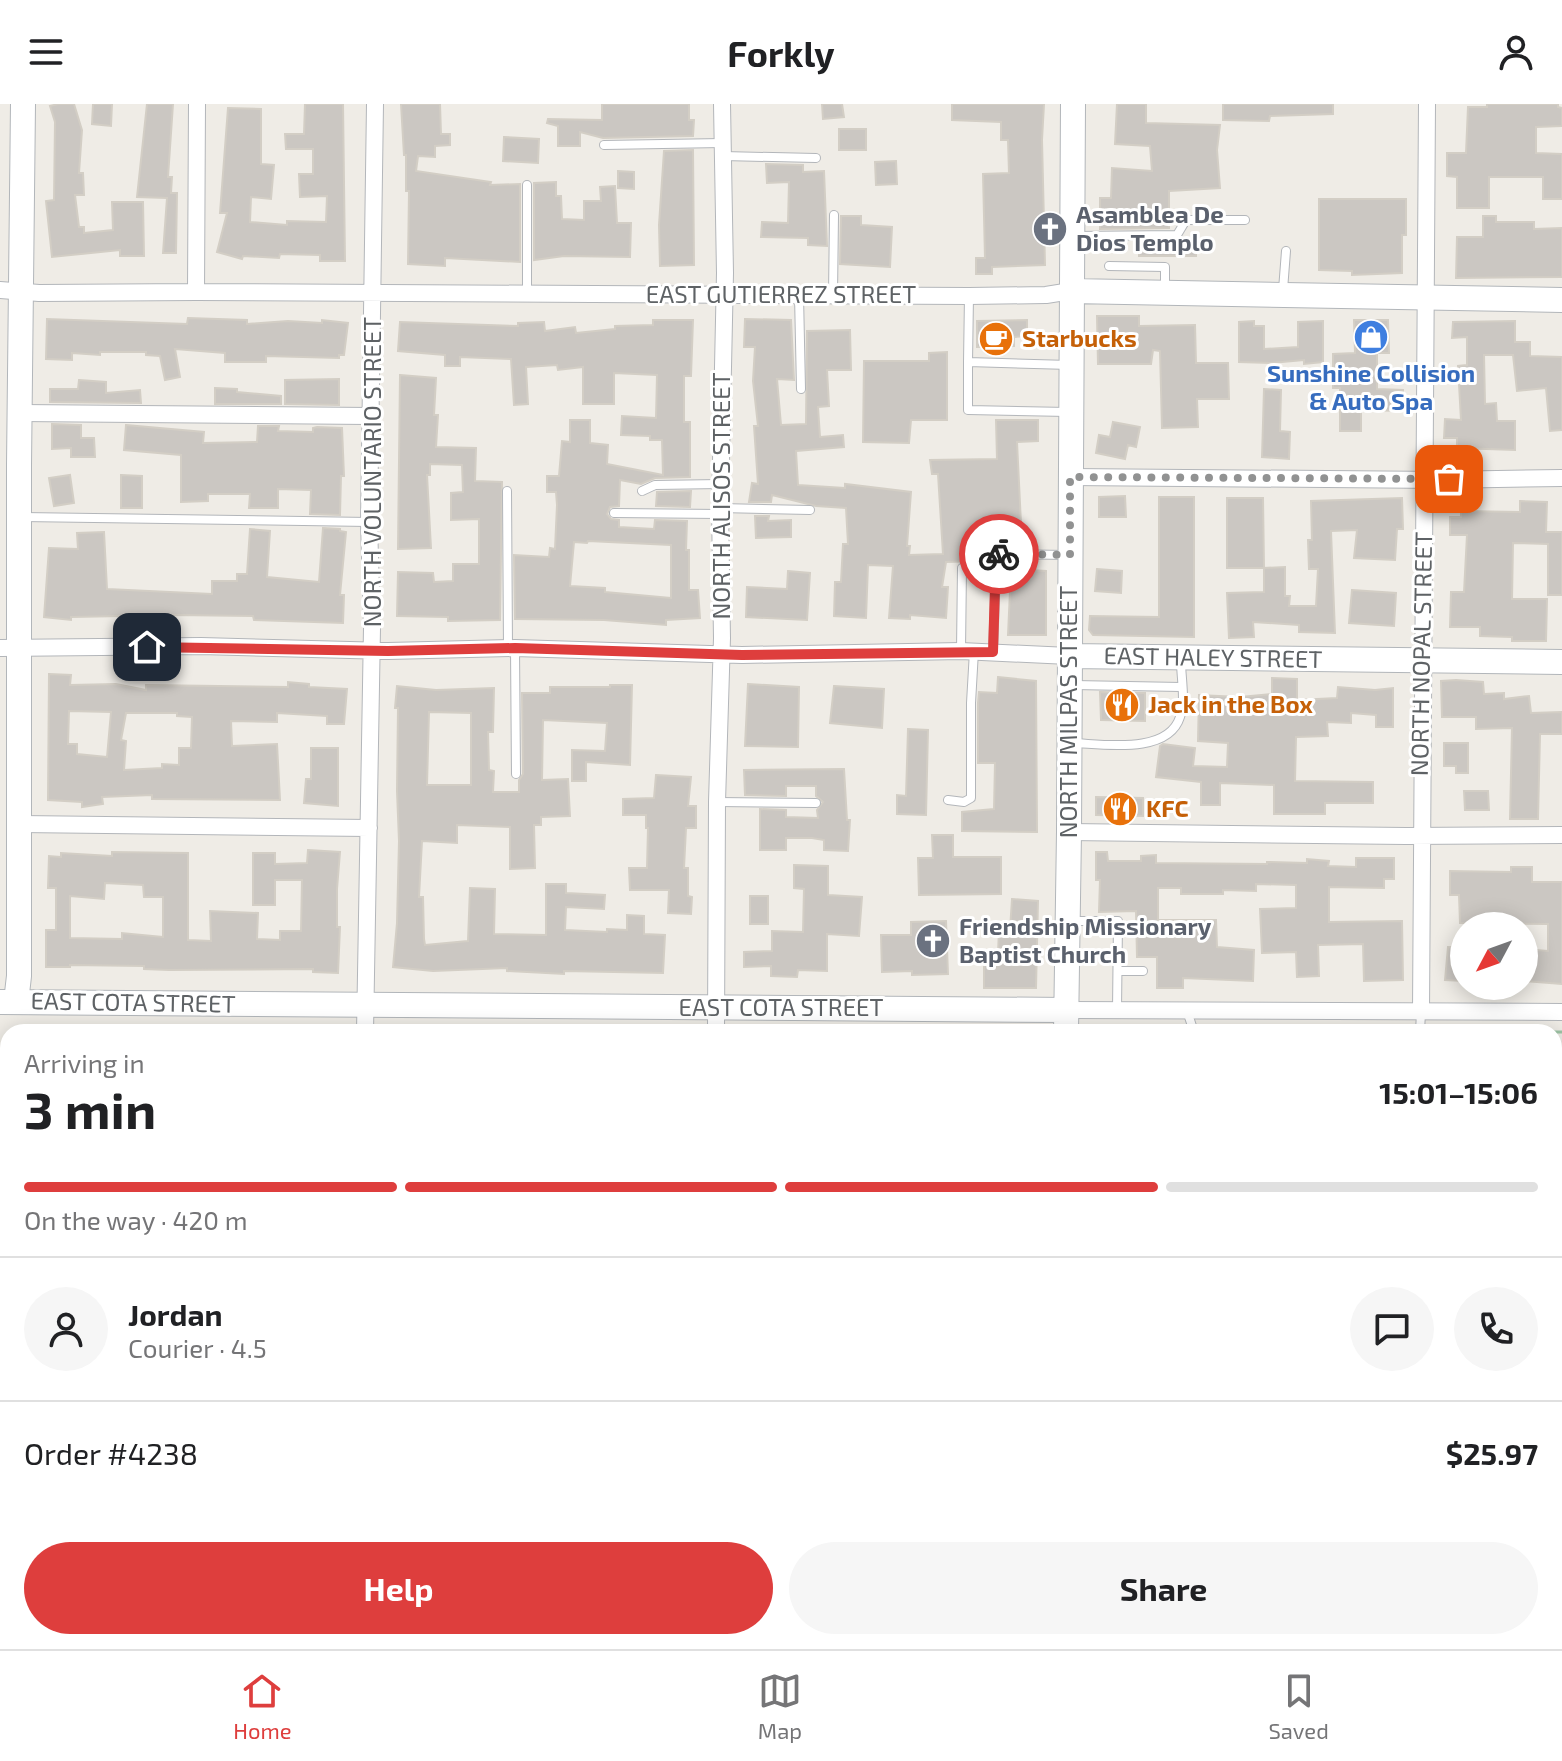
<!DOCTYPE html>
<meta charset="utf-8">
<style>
:root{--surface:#fff;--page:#f6f6f6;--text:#202124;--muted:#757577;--line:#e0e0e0;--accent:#de3e3d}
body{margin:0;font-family:"Exo 2",sans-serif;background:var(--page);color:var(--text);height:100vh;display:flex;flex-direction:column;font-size:30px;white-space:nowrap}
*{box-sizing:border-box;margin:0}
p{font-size:26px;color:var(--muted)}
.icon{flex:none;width:44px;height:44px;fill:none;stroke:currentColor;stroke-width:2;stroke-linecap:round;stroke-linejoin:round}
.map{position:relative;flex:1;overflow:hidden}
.drawer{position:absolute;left:0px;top:920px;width:1562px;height:626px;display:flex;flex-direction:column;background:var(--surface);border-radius:24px 24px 0 0;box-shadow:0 4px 20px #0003}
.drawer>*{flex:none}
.needle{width:52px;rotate:229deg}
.fabs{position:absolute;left:1450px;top:808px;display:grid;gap:16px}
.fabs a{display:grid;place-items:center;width:88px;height:88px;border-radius:50%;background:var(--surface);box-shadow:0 4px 20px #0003;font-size:40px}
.pin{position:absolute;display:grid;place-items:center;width:68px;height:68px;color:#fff;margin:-34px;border-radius:16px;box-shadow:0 4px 12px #0006}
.courier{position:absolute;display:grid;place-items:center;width:80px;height:80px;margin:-40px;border:6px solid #de3e3d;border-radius:50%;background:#fff;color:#222;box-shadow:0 2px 10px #0007}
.headline em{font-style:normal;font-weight:700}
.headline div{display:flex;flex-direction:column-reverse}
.headline{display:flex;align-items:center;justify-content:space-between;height:136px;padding:0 24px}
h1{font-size:52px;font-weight:700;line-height:60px}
.bar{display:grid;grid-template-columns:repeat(4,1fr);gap:12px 8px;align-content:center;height:96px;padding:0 24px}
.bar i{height:10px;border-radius:6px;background:var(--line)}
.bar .selected{background:var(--accent)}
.bar p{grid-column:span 4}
.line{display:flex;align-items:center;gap:20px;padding:0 24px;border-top:2px solid var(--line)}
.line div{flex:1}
.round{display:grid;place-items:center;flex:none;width:84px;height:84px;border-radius:42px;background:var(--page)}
.action{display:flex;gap:16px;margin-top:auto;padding:16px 24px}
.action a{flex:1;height:92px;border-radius:48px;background:var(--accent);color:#fff;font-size:32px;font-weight:700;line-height:92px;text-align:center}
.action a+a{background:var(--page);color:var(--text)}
header{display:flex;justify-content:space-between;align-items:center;height:104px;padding:0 24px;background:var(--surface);font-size:36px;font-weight:700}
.menu{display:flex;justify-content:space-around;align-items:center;height:112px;border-top:2px solid var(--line);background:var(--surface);font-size:22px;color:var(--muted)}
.menu a{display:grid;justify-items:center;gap:4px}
.menu .selected{color:var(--accent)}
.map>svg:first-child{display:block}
.building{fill:#cbc7c2;stroke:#d3cec5;stroke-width:2;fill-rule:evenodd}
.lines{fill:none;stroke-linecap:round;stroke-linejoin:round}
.lane-casing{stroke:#b3b6ba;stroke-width:10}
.street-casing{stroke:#b3b6ba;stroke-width:18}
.secondary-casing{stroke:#b2b6ba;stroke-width:26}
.path{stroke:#9ec5a6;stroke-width:3;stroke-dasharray:8 4;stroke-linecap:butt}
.lane{stroke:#fff;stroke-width:8}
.street{stroke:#fff;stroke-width:16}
.secondary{stroke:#fff;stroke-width:24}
.done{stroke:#919292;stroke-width:8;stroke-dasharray:0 14.4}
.route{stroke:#de3e3d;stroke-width:10}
.labels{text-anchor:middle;stroke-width:6;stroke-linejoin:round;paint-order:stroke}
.worship-label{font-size:24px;font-weight:bold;fill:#5b616d;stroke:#fff;text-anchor:start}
.street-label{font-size:24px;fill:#5e6265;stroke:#fff}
.food-label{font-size:24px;font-weight:bold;fill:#c56008;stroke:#fff;text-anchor:start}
.shop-label{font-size:24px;font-weight:bold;fill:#366cbe;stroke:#fff}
</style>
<header><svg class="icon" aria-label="menu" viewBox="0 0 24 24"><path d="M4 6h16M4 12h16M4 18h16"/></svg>Forkly<svg class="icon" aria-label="person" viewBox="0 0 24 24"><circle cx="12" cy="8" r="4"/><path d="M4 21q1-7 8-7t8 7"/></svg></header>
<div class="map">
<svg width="1562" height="1545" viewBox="0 0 1562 1545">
<rect width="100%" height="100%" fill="#efece6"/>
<path class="building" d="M58,0H74L82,26L79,69H83L84,91H75L79,123H84V129L113,126L112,98H143L144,152H120V146L52,153L46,97L54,96L55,18L50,2Z
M93,0H112L111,22L92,20Z
M147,0H173L168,73H172L171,89H177L176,149H163L167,94L137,93Z
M305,0H343L345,157H320V151L280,150L279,154L243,152L242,155L217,148L227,109H220L228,4L261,5V60L274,61L271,95L251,93L250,118L287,121V117L326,118L327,92L300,93L299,70H313V45H286L285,30H304Z
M401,0H440L441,30H450V41L435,42V53L418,52L416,67L491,78L490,81L520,80V158L445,154V162L408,160L409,87H406V51H404Z
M602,0H689V16H694L693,32L603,34L580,28V42H558V22L547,19L548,15L602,16Z
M822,0H842L844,13L823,15Z
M952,0H1044L1042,36L1045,161L992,163V170H976V154H985L983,70L1009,69L1008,36H1001V18L952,16Z
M1117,0H1146V19L1220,21L1217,46L1220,84L1169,87V124L1100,125V94H1111L1112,64L1152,67L1150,42L1115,40Z
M1223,0H1333V10L1270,12L1269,17L1223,16Z
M1487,0H1558V3L1562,4V22L1536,23V49L1562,50V95H1543V73H1489V104H1457V73L1447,72V49H1466L1468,3H1487Z
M839,25H866V46H839Z
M504,33L539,35L538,59L503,57Z
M693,46L694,161L660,162L659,121L664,47Z
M896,57L897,80L876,81L875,58Z
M766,60L803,61V68L824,67L827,142L808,141V134L761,133L762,118L788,119L789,78L767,79Z
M618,67L634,68V85L618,84Z
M556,78V92H561L562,115L584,116V97H601L600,83L615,82L617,119H631L630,153L564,152L534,156V79Z
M1319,95H1406V131H1402V169L1352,171V167L1319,166Z
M841,112H861V121L892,123L890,163L840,160Z
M1483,112H1496V118H1534V125L1562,124V173L1456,174L1457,133H1483Z
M1183,134H1196V152H1139V138H1177Z
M1097,212H1139V222L1195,221L1196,259H1228L1229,295H1197L1198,323L1162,324L1160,247L1153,246L1151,260H1098Z
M188,214L247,216V220L288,217L322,219V216L348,219L344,251H339V254L266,252V258H225V249L175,245L180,273L165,276L160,252L146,251V248H100V251L72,249V256L46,255L47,215L187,220Z
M745,215L791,216L794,276L777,275L781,321L806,320L807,227L850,226L851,266H827L829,302L818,303L820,333L843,331L844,343L796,347L798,381L845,384V380L911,388L907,442H910L909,451L943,450L938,370H932L930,356L997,355L996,316H1038V337L1017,338L1022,440H1002V437L976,439L977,457L946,458L942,483H948L946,514L910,511V515L889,514L893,462L868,461L866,514L834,512L835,478H841L843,440H848L846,404L816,402L772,391L771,398H749L752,379L758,380L754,322H758L753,277L755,243H744Z
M653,216H693L691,272H684V318H690V373L655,374L641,380L620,376L619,402L610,403L607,410L611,415L619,416V423L654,425L655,416L687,417L686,446H689V486H698L700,514L666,516V521L604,516L515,515L514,451L549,453L550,444L555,445L557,401L556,388H547V372H559L562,337L570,338V316H590V339L608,341L607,360L663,371L662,336H650V332L621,331L622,312L656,314L657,271L614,269V300H583V263L558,266L557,261L526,263L528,300L514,301L511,255L460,253V262H445V251L398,247L400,218L518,222V219L544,218L545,227L575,223L576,229L615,225V222L653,221ZM588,437L671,441V494L605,488V484L570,482L574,438L587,439Z
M1027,216V232L1014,233V242L977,243V217Z
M1354,216H1388L1389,249H1377V285L1403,286V307L1361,306V327H1340V284H1333V250L1355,249Z
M1254,217V222H1264V245L1298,243V218L1323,217V258L1304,260V256L1271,259L1239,258V218Z
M1515,217V238H1530V252L1562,253V326L1550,327L1546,284L1517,287L1513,251H1484L1485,300L1496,299L1497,317H1515V346L1457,344V334H1444L1445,315L1461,316L1458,262L1467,261V233L1452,234L1453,218Z
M947,248V316H911L909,339L863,338L864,257H929V249Z
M400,271L436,274L434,311H438L436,343L476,344L475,377L502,378L500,516L448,517V513L397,512L398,468L433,469L434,478L453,477V460H479V415L451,416V389L463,388L462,361L430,360V371H427L431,444L398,445Z
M339,275V301L285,300V276Z
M79,276L106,278V289L140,286L141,299L50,298V285H78Z
M215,284L237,285V288L281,292V300H215Z
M1264,285L1281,286L1280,327L1290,328L1289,355L1262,353Z
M1113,318L1140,323L1136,343L1128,341L1125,355L1096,349L1099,331L1110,333Z
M52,320L81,321V334H94L95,353H71V344L52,345Z
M126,321L204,328L203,339L257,338L258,322H279L278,327L313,328V324L317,323L342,324L344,372H341L340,411L310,410L311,386L278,385V404H249L250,390H208V397L181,398V351L124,346Z
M70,371L74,399L54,402L49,374Z
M121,371L142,372V404H121Z
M691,387L690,403L656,402L657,388Z
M1125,392L1126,413H1099V393Z
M1159,393H1194V533L1093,531L1089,526L1090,512L1159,513Z
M1227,394H1263L1264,464H1227Z
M1402,394L1403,425H1397L1395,456L1354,454L1357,426L1331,427L1335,529L1299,528V521L1253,518L1254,533L1229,534L1227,489L1264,488V464L1285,463V492H1290L1289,502H1316L1318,465H1309L1308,436H1312L1311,397Z
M1520,397L1547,398L1546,428H1562V491H1548V440L1513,439L1512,495H1547L1546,537H1512V533L1480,532V523H1450L1451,488H1464L1467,431H1450V413H1461V407L1520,408Z
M755,412H769L768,417L791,416V433L756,434Z
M323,424L340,425V427L346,428L340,491H344L343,519L254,516L253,512L175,511L71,513V516L44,513L49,444L78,445L77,429L104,428L107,485L212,490V477H237V470H247L250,425L270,427L267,473L319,478Z
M1011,465L1046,467V531H1008Z
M1097,465L1122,467L1121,489L1095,487Z
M788,467L810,469L807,516L746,513L747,483L787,485Z
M1352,486L1396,489L1394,522L1349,519Z
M49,570L71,571L70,581L116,580L146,586V581L288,583V578L309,580V583L347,585L344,620H327V612L277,609V618L231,617L232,642L277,640L280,696L152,695V691L102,693L103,700L82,703V698L48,696ZM69,607L111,608L107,653L77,650V640H68ZM126,609H177V612L192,613L191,644H179V661L162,660V664L124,666L126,637L121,636Z
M998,573L1036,577L1037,728L962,727V708L994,705L995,659H978V599L979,588L997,589Z
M1272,574L1297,575V596L1337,594L1338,583L1375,586L1393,584V623H1376V611L1351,609V619L1327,618L1328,632L1296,633L1295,677L1373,678V699H1325V710H1274V681L1220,679V701H1201V678L1156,673L1160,642L1163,640L1195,644L1193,662L1227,663L1228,639L1198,637L1199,591L1240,593L1272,590Z
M1456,576L1483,578L1484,590L1504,589V595L1529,592L1531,609L1562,608V630H1540L1538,715H1510L1512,624L1476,625V613H1442L1441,577Z
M748,580L799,583L798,643L745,642Z
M610,581H632L630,661L586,658V677H572V646L605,647L607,619L543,616L542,676L568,675L570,712L541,713V721H534L535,764L510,765V723L457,721V739L422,737L419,793H423L424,835L425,841L468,837L470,784L495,785L494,830L546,831V780H566V789L605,791L604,805L566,803L565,826L607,828V825L627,826V811L644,812V830L665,831L663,869L564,867V870L507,867V864L433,867L393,863L397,819L399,737L397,687L398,604H395L397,582L436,586L494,584L493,628H488L489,666L494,667L493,688H519V676L523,670L522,589H550V583H610ZM429,608L471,609V681H427Z
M834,582L884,585L882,624L830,619Z
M1100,588L1145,589V617L1101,616Z
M908,625L928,626L926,711L897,710V691L906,692Z
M1444,639H1468V669H1456V662H1444Z
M311,644H338V702L304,699L306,675H311Z
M844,665L847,716H850L848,747L824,746V736L812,734H786V746H760V705L786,706V713L818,714L817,706L823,698L816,692V682H786V692L745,691L744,666Z
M656,671L691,673L688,702H696V724H686L684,764H688V792L692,793L691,810L668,809L669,786H630L629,764H647L648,724H646V711H623V695L654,694Z
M1464,687H1488L1489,706H1465Z
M1096,693L1143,694V712L1096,711Z
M932,731H953V753H1001V790L919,791L918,754H933Z
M308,746L340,748L337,785V823H340L338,869L313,868V865L169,866L144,865V862L70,861V863H46V826H56V784H48L49,752L61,753V749L112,752V748L188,749V836L211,837L210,807L258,809L257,835L280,836V827H301L302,776H275V801H253V749H275V760L307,759ZM105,779L143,781L144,793H163V833L122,829V835L70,834V792L104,795Z
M1096,748H1107L1108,757H1141V752L1156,751V759L1267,760V758L1307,759V755L1329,757L1328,762L1356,763V754H1394V775H1384V784L1329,783V818L1402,817L1403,876L1364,877L1363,840L1318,841L1319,872L1297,873L1296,848L1262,849L1260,805L1296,804V781L1256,780V787L1223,786V790H1181V784H1158V816H1216L1217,843L1254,846L1253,877L1183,874V884H1157V853H1137L1136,807L1099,808L1100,776H1096Z
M794,761L828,762V791L862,793L859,832L827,830V867L798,866L797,873L771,872V862L744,863V848L772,847V827L803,828L804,785L794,784Z
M1511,763H1532V778H1562V880L1524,877L1525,845L1548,847V820L1460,819L1459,791H1450V767L1511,768Z
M750,792H768V820H750Z
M1012,795L1038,797L1036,884H984V851H998L999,824L1010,826Z
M946,817L948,870L912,871V867L882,868L881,831H911V818Z
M1448,843L1464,844V877L1445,876Z"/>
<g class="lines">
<g class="lane-casing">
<path id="lane" d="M604,41L722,39
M723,52L816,54
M1074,132L1177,131L1186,116H1245
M1109,162L1165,163V184
M1283,186L1286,147
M527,189V81
M799,191L801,285
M833,191L834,111
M969,192L968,258L1070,261
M968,258V306L1068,308
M507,387L508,544
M642,387L655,381L720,380
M720,404L810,406
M614,409L720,410
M22,413L369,418
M996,465V450L1069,451
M515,544L516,670
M961,546L962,464L996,465L993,548
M1074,581L1181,583
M1073,639C1103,640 1168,651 1180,613C1186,597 1181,574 1181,557
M948,696L964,698L971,694V599L974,547
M717,698L816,699
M1069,817H1118L1117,906
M1118,867H1143
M1187,907L1194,928
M1420,928L1421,908
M0,1119L7,1127L8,1134
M555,1545V1538"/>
</g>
<g class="street-casing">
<path id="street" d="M0,186L39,189L196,188L969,192L1046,191L1071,187
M196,188L197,0
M20,309L370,312
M1070,373L1440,376L1562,374
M0,544L201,542L388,547L515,544L742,551L961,547L1069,552
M20,720L369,724
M1069,728L1406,732L1562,731
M1066,906L1562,908
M1421,908L1427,0
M365,928L372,524L369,418L375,0
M716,928L717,698L722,534L720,404L725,169L722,0
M0,1243L8,1244
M0,1395L8,1396
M360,1538V1545
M13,1545V1538
M712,1545V1538
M888,1545V1538"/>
</g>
<g class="secondary-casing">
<path id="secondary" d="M1071,187L1562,196
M1069,552L1562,558
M0,898L1066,906
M16,898L19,872V361L23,0
M1066,928L1069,728L1073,0
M1061,1545V1538"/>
</g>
<path class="path" d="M1487,924L1488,928H1553
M1554,928H1562"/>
<use href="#lane" class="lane"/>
<use href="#street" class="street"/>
<use href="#secondary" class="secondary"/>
</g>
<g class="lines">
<path class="done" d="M999,450L1070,451V373L1449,375"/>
<path class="route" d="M147,543L388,547L515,544L742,551L993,548L996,450H999"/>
</g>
<defs>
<g id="church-disc" transform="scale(1.8)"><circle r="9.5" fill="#6b7280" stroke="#fff"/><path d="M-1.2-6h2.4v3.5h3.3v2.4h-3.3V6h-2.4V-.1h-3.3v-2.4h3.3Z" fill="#fff"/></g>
<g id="shop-disc" transform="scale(1.8)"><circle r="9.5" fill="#3f7fe0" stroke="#fff"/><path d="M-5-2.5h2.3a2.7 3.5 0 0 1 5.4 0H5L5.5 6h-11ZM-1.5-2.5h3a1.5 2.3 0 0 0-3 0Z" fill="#fff"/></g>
<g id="cafe-disc" transform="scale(1.8)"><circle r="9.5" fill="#e8710a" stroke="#fff"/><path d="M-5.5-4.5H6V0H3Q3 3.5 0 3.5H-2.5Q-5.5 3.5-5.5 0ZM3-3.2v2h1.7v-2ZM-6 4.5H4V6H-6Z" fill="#fff"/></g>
<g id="restaurant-disc" transform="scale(1.8)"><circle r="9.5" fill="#e8710a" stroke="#fff"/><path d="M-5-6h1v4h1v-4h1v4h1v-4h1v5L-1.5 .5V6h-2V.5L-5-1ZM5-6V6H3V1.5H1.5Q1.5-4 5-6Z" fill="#fff"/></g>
</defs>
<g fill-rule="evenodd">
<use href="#church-disc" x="1050" y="125"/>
<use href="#shop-disc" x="1371" y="233"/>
<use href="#cafe-disc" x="996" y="235"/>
<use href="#restaurant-disc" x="1122" y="601"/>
<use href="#restaurant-disc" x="1120" y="705"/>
<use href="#church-disc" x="933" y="837"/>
</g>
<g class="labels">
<g class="worship-label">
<text x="1076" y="119">Asamblea De<tspan x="1076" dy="28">Dios Templo</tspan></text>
<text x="959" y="831">Friendship Missionary<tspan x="959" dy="28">Baptist Church</tspan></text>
</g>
<g class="street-label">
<text x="781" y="199">EAST GUTIERREZ STREET</text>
<text transform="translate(373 368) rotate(-90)" y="8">NORTH VOLUNTARIO STREET</text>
<text transform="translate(722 392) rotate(-90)" y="8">NORTH ALISOS STREET</text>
<text transform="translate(1422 550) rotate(-89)" y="8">NORTH NOPAL STREET</text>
<text transform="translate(1213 554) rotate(1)" y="8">EAST HALEY STREET</text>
<text transform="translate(1069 608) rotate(-90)" y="8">NORTH MILPAS STREET</text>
<text transform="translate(133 899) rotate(1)" y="8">EAST COTA STREET</text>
<text x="781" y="912">EAST COTA STREET</text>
</g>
<g class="food-label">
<text x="1022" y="243">Starbucks</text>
<text x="1148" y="609">Jack in the Box</text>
<text x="1146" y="713">KFC</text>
</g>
<g class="shop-label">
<text x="1371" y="278">Sunshine Collision<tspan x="1371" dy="28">&amp; Auto Spa</tspan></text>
</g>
</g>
</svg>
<div class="fabs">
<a><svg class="needle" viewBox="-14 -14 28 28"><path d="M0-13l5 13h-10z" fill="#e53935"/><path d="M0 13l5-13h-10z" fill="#757577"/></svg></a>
</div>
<div class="pin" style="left:1449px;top:375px;background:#ea580c"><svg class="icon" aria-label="bag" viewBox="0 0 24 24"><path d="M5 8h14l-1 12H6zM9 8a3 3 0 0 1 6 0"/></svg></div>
<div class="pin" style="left:147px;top:543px;background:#1f2937"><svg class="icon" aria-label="home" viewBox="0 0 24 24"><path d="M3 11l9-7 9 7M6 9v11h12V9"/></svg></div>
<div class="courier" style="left:999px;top:450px"><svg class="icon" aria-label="bike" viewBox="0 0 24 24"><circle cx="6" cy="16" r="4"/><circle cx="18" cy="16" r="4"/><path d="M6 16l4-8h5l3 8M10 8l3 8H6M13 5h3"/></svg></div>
<section class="drawer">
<div class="headline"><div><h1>3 min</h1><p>Arriving in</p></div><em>15:01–15:06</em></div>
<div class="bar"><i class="selected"></i><i class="selected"></i><i class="selected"></i><i></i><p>On the way · 420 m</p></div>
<div class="line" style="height:144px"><a class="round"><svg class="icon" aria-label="person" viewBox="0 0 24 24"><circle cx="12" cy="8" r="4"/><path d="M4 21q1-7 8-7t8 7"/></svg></a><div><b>Jordan</b><p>Courier · 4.5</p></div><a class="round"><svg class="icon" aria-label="chat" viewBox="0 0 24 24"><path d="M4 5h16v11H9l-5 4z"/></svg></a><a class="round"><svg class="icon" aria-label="phone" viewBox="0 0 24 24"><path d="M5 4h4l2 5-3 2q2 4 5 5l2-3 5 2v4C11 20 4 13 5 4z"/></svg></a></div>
<div class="line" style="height:104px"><div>Order #4238</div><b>$25.97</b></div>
<div class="action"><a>Help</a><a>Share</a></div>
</section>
</div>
<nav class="menu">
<a class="selected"><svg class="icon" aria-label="home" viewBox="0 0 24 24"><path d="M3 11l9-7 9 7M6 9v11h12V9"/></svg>Home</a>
<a><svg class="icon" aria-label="map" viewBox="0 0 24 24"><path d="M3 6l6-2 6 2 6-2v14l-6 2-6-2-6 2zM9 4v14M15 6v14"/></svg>Map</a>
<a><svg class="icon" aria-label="saved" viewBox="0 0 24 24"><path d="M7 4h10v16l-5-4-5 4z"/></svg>Saved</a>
</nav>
